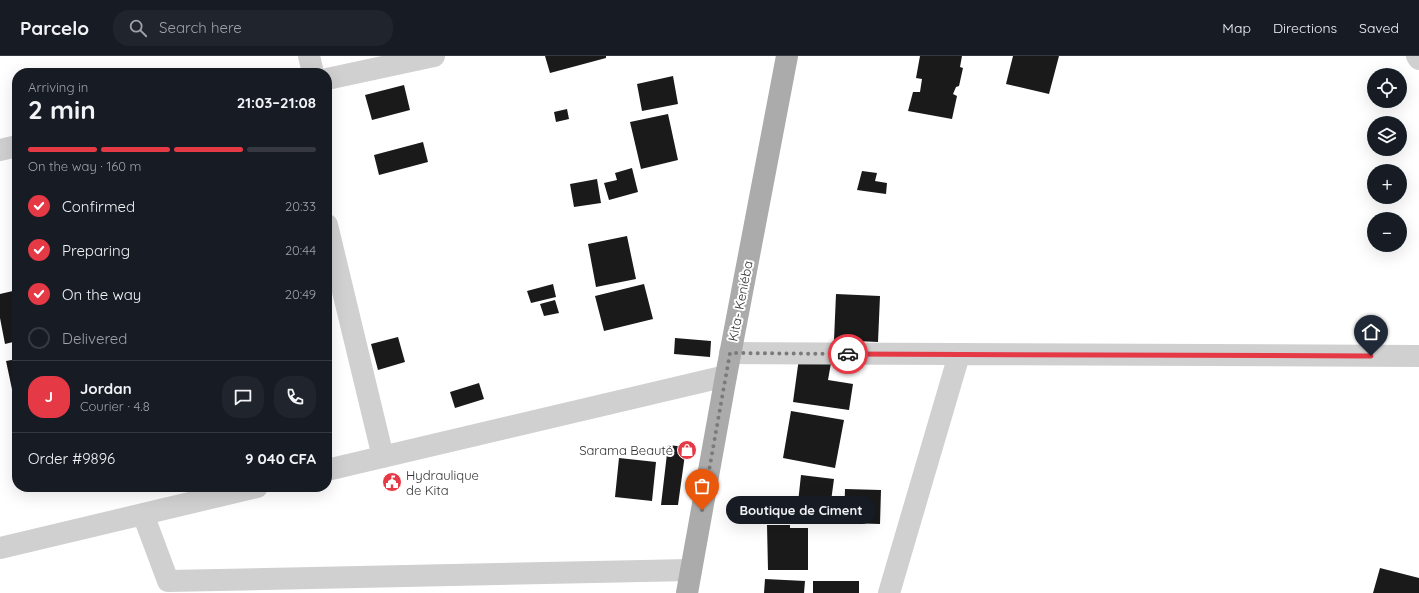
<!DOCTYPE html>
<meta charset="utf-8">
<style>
:root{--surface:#171b24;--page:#20242c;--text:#f1f3f6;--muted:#9ea1a6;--line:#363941;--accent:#e63946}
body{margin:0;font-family:Quicksand,sans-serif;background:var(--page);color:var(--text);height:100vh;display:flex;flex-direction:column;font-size:15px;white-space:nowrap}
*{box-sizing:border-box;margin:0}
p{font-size:13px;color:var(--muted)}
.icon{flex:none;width:22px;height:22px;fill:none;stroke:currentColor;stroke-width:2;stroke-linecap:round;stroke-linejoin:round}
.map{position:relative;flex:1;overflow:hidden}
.panel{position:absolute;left:12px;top:12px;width:320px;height:424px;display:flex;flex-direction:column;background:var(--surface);border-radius:16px;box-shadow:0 4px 16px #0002}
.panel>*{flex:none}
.fabs{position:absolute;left:1367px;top:12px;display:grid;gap:8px}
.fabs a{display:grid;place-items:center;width:40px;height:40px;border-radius:50%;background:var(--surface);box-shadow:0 4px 16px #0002;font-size:20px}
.pin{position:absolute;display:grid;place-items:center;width:34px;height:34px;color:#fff;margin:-41px -17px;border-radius:50% 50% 50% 0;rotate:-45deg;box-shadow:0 0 4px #0007}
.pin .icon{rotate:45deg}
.courier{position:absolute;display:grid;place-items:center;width:40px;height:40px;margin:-20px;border:3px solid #e63946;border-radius:50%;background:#fff;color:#222;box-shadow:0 1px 5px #0007}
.bubble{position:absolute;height:28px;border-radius:14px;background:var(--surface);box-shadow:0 4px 16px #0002;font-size:13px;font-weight:700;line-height:28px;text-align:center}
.headline em{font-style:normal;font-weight:700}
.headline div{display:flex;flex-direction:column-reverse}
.headline{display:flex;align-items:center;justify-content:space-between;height:68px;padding:0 16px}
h1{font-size:26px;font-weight:700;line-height:30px}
.bar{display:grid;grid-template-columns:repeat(4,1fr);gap:6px 4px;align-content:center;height:48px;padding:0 16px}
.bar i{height:5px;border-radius:3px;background:var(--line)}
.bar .selected{background:var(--accent)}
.bar p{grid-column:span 4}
.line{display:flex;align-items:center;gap:10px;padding:0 16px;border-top:1px solid var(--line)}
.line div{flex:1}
.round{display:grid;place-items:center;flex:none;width:42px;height:42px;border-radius:16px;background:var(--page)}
ol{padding:0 16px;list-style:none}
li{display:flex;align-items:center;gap:12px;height:44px}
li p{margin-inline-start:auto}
li .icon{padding:4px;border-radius:50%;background:var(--accent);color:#fff;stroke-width:4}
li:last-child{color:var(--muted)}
li i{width:22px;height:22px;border:2px solid var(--line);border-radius:50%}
header{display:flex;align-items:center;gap:24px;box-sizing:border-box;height:56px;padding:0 20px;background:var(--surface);border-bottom:1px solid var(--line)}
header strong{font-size:19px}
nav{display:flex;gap:22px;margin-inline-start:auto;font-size:14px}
.search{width:280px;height:36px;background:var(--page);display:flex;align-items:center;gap:10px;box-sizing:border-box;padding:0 14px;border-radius:16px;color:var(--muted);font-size:15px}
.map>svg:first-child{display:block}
.building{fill:#1a1a1a}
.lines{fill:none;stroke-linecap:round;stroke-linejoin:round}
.street{stroke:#d0d0d0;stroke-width:22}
.primary{stroke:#ababab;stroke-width:22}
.done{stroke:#7a7a7a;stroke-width:4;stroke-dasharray:0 7.2}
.route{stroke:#e63946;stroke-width:5}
.labels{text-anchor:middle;stroke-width:4;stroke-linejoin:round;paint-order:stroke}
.street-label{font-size:13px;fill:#333;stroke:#fff}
.poi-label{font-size:13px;fill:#333;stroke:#fff;text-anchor:end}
</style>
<header>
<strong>Parcelo</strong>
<div class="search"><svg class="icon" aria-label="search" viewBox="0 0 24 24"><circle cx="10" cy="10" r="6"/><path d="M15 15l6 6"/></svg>Search here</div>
<nav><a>Map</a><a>Directions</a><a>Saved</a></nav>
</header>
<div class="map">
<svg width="1419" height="537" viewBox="0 0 1419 537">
<rect width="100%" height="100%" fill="#fff"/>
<path class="building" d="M545,0H606V2L550,17Z
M920,0H962L960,11L963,12L959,30L956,31L953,38L957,40L952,63L908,55L913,36H920L922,23L916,22Z
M1013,0H1059L1049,38L1006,28Z
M673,20L678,48L642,55L637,28Z
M404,29L410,54L372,64L365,39Z
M567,53L569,63L556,66L554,56Z
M668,58L678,104L641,113L630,66Z
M423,86L428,106L379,119L374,99Z
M632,112L638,136L609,144L604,127L617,124L615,117Z
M862,115L877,117L875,125L887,127L886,138L857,134Z
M597,123L601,147L574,151L570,128Z
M627,180L636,223L596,231L588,188Z
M553,228L556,241L531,247L527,235Z
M644,228L653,263L604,275L595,240Z
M17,234V285L5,288L0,262V238Z
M836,238L880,240L878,286L834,284Z
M555,244L559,257L544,260L540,248Z
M398,281L405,306L378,314L371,288Z
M675,282L711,285L710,301L674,298Z
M799,302L831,307L828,324L853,328L849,354L793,346Z
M17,303V352H16L6,305Z
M479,327L484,343L455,352L450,336Z
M791,355L844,364L835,412L783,402Z
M668,389L686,391L678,449H661Z
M619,402L656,406L652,445L615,441Z
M801,419L834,423L829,460L797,456Z
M845,433L881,434L880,468L844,467Z
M767,469H790V472H808V514H768Z
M1380,512L1419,522V537H1373Z
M765,523L805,525L804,537H764Z
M813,525H859V537H813Z"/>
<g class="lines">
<path class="street" d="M309,0L313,17
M1417,0L1419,3
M327,23L434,0
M0,94L17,90
M327,169L383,401
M730,297L1419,300
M327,414L726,320
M143,458L168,525L691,514
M0,492L257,431
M889,537L959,299"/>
<path class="primary" d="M687,537L726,320L787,0"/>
</g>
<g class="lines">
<path class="done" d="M702,454L730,297L848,298"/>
<path class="route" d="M848,298L1371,300"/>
</g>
<defs>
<g id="shop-disc" transform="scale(1)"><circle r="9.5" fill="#e63946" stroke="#fff"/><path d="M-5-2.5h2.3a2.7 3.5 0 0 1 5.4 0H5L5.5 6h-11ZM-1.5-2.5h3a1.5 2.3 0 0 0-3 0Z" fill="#fff"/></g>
<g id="civic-disc" transform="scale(1)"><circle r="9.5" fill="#e63946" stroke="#fff"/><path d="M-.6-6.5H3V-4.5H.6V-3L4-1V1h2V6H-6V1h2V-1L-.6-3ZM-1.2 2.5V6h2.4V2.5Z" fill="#fff"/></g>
</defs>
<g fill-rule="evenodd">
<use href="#shop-disc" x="687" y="394"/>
<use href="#civic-disc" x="392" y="426"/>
</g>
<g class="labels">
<g class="street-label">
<text transform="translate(740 245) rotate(-79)" y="5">Kita- Keniéba</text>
</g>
<g class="poi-label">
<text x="673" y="399">Sarama Beauté</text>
<text x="406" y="424" text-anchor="start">Hydraulique<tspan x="406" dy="15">de Kita</tspan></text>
</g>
</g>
</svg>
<div class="fabs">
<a><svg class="icon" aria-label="locate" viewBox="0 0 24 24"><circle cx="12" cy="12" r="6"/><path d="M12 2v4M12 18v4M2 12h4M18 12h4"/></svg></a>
<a><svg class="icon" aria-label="layers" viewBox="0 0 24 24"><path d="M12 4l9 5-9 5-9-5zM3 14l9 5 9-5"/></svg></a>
<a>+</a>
<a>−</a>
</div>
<div class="pin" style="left:702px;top:454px;background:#ea580c"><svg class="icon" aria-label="bag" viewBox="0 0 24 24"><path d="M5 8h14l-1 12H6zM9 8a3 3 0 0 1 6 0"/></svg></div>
<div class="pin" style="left:1371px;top:300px;background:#1f2937"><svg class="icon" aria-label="home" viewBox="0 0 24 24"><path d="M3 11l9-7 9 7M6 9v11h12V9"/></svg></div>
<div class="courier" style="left:848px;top:298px"><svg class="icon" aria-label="car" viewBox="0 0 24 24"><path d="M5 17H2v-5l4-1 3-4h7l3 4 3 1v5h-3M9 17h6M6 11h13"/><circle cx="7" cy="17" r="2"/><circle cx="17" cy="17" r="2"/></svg></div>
<div class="bubble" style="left:726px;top:440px;width:150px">Boutique de Ciment</div>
<section class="panel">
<div class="headline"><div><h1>2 min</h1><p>Arriving in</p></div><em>21:03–21:08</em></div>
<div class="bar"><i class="selected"></i><i class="selected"></i><i class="selected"></i><i></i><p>On the way · 160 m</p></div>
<ol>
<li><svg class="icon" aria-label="check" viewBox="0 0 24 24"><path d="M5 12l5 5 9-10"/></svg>Confirmed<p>20:33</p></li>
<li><svg class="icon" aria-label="check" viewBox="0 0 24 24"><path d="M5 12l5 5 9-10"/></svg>Preparing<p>20:44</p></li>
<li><svg class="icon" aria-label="check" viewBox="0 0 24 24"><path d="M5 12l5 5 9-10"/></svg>On the way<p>20:49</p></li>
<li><i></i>Delivered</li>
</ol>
<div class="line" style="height:72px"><b class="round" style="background:var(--accent);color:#fff">J</b><div><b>Jordan</b><p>Courier · 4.8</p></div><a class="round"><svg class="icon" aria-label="chat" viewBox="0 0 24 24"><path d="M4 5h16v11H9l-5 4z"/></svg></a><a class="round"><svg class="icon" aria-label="phone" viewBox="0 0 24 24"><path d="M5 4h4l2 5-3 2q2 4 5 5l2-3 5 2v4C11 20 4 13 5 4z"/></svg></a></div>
<div class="line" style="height:52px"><div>Order #9896</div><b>9 040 CFA</b></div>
</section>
</div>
